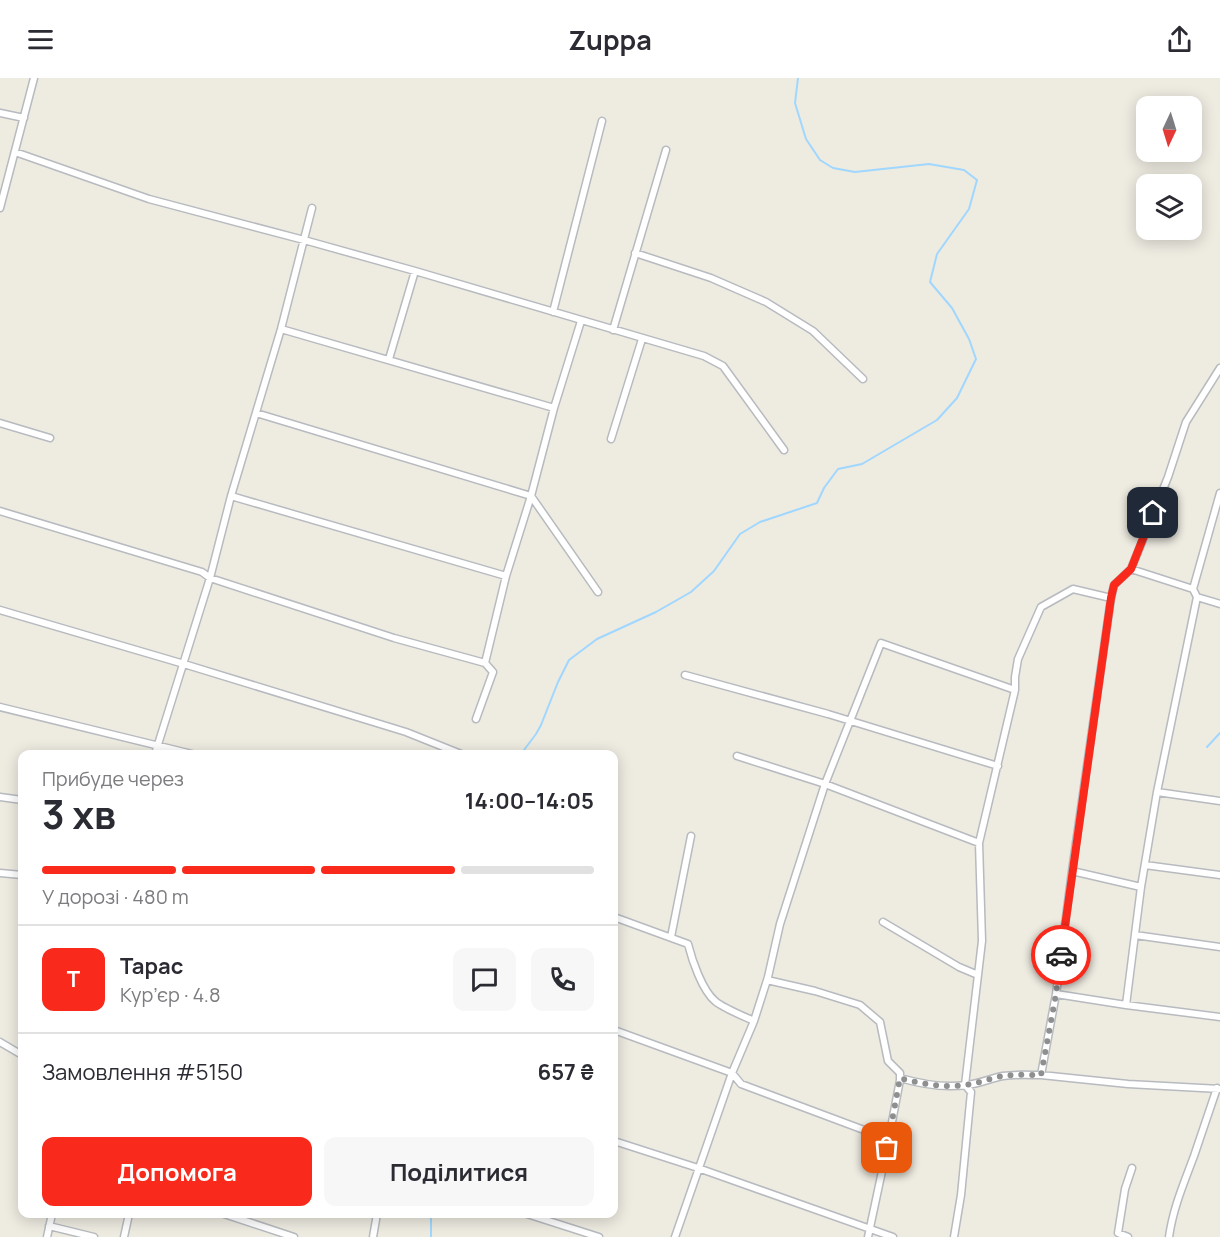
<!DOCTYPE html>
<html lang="uk">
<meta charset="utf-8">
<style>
:root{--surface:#fff;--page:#f7f7f7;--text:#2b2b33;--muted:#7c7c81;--line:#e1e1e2;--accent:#f92a1c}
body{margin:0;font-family:Manrope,sans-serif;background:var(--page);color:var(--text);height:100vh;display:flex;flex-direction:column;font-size:22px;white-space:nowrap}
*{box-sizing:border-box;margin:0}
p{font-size:20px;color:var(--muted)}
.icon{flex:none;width:33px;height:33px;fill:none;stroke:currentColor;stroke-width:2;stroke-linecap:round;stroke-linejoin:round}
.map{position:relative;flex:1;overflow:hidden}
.drawer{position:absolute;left:18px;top:672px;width:600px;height:468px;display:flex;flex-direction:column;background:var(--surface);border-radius:12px;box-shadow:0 3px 15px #0003}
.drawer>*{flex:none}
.needle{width:39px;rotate:184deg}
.tools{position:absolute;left:1136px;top:18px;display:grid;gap:12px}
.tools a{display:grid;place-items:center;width:66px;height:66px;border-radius:12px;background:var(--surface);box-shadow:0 3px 15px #0003;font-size:30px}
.pin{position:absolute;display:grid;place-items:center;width:51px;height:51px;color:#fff;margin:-26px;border-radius:12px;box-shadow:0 3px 9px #0006}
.courier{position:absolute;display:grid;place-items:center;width:60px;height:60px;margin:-30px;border:4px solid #f92a1c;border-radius:50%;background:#fff;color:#222;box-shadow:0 2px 8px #0007}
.overview em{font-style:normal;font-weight:700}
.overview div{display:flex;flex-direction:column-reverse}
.overview{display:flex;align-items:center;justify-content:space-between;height:102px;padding:0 24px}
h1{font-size:39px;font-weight:700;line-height:45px}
.bar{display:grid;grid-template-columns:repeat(4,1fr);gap:9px 6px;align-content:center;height:72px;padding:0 24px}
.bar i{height:8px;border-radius:4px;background:var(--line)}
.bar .on{background:var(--accent)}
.bar p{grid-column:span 4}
.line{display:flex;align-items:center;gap:15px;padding:0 24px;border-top:2px solid var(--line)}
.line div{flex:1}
.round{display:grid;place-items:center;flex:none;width:63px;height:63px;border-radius:12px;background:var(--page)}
.action{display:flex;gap:12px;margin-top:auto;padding:12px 24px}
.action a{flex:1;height:69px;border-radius:12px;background:var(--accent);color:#fff;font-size:24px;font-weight:700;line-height:69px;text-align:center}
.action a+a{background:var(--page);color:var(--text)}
header{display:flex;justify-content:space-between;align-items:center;height:78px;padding:0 24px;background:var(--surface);font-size:27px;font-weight:700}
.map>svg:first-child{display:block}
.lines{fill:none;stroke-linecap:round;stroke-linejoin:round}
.stream{stroke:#a0d7ff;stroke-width:2}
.street-casing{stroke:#b7babf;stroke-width:9}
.street{stroke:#fff;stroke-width:6}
.done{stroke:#8e8f8f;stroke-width:6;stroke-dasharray:0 10.8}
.route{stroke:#f92a1c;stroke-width:8}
</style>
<header><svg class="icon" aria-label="menu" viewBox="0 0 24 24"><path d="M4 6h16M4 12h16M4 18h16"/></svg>Zuppa<svg class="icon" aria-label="share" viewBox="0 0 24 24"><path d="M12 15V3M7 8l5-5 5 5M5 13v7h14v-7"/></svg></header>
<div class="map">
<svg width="1220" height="1159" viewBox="0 0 1220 1159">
<rect width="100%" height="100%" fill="#eeebe1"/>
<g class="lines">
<path class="stream" d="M1207,669L1220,655
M521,676L536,656L541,647L558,604L569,582L597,561L656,534L691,514L714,493L740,456L760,444L817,425L824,410L838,391L862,386L937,342L957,320L976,281L969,261L952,230L930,204L937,176L969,131L977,102L964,92L929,86L855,94L833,90L820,82L806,61L795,25L798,0
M431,1159V1136"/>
<g class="street-casing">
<path id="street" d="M0,35L24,40
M15,74L149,121L304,162L415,193L704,278L723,288L784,372
M0,130L34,0
M635,175L711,200L766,224L813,253L863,301
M553,234L602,43
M281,251L554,330
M613,252L666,72
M389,281L415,193
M256,335L531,418L598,514
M0,345L50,360
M611,361L642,261
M231,418L506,498
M0,433L202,494L210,500L394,560L485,585L493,594L476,641
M1131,491L1193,511L1197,519L1220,526
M1193,511L1220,415
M1111,520L1114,507L1131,491L1168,399L1186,344L1220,290
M0,532L184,586L406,654L461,676
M485,585L506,498L531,418L554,330L581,243
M685,597L828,636L998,688
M0,629L192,676
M155,676L210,500L231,418L281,251L312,130
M737,678L825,706L979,765
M1157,714L1220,723
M0,719L22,722
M1145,787L1220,797
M1072,793L1141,809
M0,795L22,797
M614,839L688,866C692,882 702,912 715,923C723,930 743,938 754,943
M883,844L959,889L978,897
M1135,857L1220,869
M671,859L691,758
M767,902L815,913L860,927L880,944L888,983L900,995V1002L888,1065
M1056,916L1126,927L1220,939
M1126,927L1141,809L1157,714L1197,519
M614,952L732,995L741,1006L880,1058L888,1065L868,1159
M0,964L22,977
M1041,997L1128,1006L1220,1011
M900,1000C921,1006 945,1010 966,1007C979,1006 991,1000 1003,998C1016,996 1029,997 1041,997L1056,916L1072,793L1111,520L1073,511L1041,529L1018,581L1015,599V612L979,765L982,863L965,1007L971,1014L961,1117L954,1159
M614,1063L698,1090L893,1159
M224,1136L294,1159
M527,1136L599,1159
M49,1148L94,1159
M47,1159L52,1136
M124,1159L129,1136
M373,1159L377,1136
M675,1159L732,995L754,943L768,899L780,846L825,706L881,565L1015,612
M1128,1159L1118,1155L1125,1111L1132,1090
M1169,1159C1173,1130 1184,1105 1194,1078C1202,1055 1209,1033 1217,1010"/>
</g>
<use href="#street" class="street"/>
</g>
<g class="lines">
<path class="done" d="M887,1070L900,1000C921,1006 945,1010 966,1007C979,1005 991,1000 1003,998C1016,996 1029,997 1041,997L1056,916L1061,877"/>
<path class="route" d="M1061,877L1111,520L1114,507L1131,491L1153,435"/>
</g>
</svg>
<div class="tools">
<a><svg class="needle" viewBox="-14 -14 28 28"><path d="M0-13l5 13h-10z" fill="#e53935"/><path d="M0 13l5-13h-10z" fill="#7c7c81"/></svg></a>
<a><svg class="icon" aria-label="layers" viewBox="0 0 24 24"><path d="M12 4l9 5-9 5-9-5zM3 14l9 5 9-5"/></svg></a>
</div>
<div class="pin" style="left:887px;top:1070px;background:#ea580c"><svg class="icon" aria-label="bag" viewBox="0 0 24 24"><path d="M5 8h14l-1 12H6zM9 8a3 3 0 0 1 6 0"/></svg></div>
<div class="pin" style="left:1153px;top:435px;background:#1f2937"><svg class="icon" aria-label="home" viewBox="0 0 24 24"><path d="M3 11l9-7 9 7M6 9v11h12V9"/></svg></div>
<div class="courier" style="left:1061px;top:877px"><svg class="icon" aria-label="car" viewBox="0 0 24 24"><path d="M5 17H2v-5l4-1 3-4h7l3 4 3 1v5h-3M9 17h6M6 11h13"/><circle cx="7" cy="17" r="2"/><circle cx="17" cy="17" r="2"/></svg></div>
<section class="drawer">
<div class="overview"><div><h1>3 хв</h1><p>Прибуде через</p></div><em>14:00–14:05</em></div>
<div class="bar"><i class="on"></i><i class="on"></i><i class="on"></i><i></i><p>У дорозі · 480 m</p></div>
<div class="line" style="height:108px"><b class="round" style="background:var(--accent);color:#fff">Т</b><div><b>Тарас</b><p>Кур’єр · 4.8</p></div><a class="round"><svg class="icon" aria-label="chat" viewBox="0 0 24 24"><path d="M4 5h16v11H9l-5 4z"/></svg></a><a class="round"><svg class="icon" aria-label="phone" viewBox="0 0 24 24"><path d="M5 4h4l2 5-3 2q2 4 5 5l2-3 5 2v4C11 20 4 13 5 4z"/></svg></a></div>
<div class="line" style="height:78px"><div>Замовлення #5150</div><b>657 ₴</b></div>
<div class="action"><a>Допомога</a><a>Поділитися</a></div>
</section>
</div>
